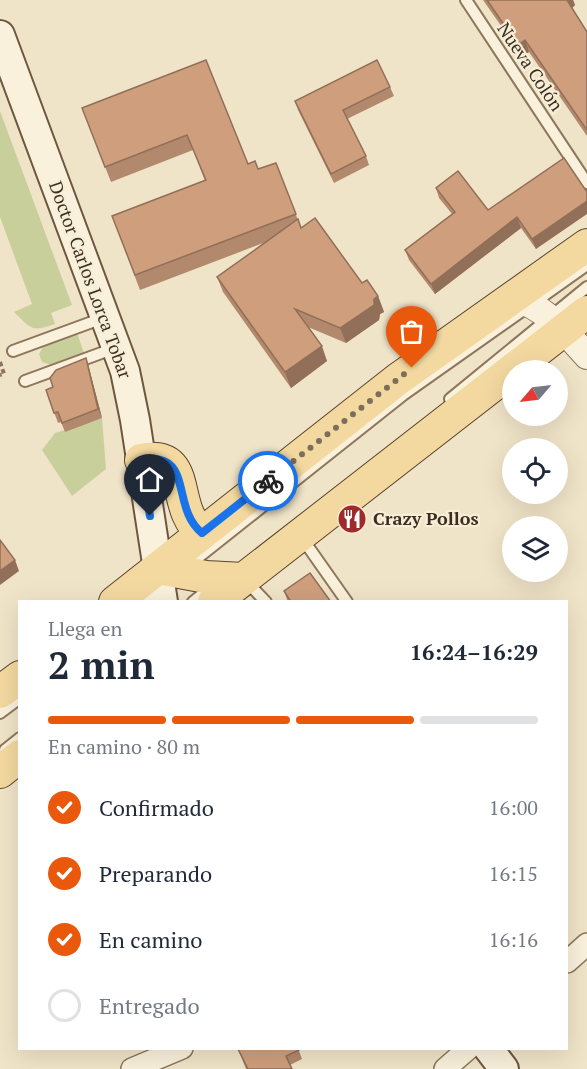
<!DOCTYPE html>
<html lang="es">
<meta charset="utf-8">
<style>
:root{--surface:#fff;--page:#f2f2f3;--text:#1f2937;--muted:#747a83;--line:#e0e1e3;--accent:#ea580c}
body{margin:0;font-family:"PT Serif",serif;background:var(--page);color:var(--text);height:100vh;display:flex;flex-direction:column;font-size:22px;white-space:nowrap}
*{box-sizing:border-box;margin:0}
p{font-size:20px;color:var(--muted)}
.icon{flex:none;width:33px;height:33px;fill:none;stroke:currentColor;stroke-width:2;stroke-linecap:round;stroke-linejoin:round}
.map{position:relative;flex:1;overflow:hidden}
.side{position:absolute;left:18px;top:600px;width:550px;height:450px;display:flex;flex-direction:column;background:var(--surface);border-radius:0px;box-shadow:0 6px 24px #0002}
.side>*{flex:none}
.needle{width:39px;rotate:242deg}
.controls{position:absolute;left:502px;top:360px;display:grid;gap:12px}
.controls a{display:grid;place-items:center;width:66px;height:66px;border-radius:50%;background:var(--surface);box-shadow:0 6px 24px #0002;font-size:30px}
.pin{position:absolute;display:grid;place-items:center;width:51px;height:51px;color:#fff;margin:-62px -26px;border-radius:50% 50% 50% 0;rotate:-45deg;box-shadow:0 0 6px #0007}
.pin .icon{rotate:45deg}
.courier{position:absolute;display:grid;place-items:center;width:60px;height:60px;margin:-30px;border:4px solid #1a73e8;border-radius:50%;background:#fff;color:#222;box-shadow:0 2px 8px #0007}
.headline em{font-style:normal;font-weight:800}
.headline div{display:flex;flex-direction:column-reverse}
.headline{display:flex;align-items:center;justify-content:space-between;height:102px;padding:0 30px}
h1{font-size:39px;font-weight:800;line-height:45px}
.bar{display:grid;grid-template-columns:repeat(4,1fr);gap:9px 6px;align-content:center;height:72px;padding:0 30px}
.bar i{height:8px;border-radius:4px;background:var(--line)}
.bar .selected{background:var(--accent)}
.bar p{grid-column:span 4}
ol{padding:0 30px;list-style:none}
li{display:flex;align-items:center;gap:18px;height:66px}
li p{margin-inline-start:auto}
li .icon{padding:6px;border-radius:50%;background:var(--accent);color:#fff;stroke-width:4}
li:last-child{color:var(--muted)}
li i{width:33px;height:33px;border:3px solid var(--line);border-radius:50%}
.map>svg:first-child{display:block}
.green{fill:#c9cf9b}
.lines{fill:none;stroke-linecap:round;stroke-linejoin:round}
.service-casing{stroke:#8d765c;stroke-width:14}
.minor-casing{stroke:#8d765c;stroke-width:24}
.tertiary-casing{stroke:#8d765c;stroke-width:28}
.secondary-casing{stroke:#6f573f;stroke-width:32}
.primary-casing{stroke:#5b4430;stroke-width:34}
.path{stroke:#8d765c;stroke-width:4;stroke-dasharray:4.5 3;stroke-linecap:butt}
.service{stroke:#faf1dc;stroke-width:10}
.minor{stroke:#faf1dc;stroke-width:21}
.tertiary{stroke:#faf1dc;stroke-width:26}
.secondary{stroke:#faf1dc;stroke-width:28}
.primary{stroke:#f3d9a0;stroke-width:32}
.wall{fill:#b2896c}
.shaded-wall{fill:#916f58}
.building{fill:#cf9f7d;stroke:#916f58;stroke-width:1.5}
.done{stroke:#7c6e5b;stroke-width:6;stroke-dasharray:0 10.8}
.route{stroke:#1a73e8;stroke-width:8}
.labels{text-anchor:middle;stroke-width:4.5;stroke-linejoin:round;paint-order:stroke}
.street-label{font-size:18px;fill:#3d2e20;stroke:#f7eed8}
.poi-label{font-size:18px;font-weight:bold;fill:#3d2e20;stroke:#f7eed8;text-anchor:start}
</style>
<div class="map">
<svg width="587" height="1069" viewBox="0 0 587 1069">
<rect width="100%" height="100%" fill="#f0e4c8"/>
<path class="green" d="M0,111L72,305L51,313L55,324C30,333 31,328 14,312L32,304L0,217Z
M77,333L84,353L51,365L42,362L39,354L44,345Z
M102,418L106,469L72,496L42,450L55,433Z"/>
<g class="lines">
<g class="service-casing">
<path id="service" d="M466,0L587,183
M13,351L103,318
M25,381L115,348
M450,399L587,287
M302,538L347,602
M185,568L403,395L587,265
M246,581L266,602
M143,602L159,589
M193,602L209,589
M0,713L20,698
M5,750L20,738"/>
</g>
<g class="minor-casing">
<path id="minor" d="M567,962L587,944
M132,1069L182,1048
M445,1069L469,1048"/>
</g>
<g class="tertiary-casing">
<path id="tertiary" d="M512,298C545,306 565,332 587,356"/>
</g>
<g class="secondary-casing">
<path id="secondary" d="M0,35L125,371L135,420L163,602
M488,1048L504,1069"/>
</g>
<g class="primary-casing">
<path id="primary" d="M141,460C195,450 169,507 202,533
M158,568L206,577L243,579
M115,602L398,379L587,245
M214,602L587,312
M0,692L20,677
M0,772L20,756"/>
</g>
<path class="path" d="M0,362L4,374L0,375"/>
<use href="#service" class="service"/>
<use href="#minor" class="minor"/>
<use href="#tertiary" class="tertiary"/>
<use href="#secondary" class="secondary"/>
<use href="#primary" class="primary"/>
</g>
<path class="wall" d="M483,0H573L575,5L572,8L587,32V136L529,52L522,56Z
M206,60L248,164L258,169L276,163L301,228L362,283L378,296L384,312L380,314L379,320L346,343L308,327L327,361L291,388L223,292L217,277L266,242L140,290L112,216L205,181L193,150L111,182L82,108Z
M390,87L394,96L347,119L366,156L369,165L334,183L298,110L295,101Z
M564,158L536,249L521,228L435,294L409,260L405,250L452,214L439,198L436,188L488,210Z
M86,358L89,368L102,418L65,432L61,422L58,423L46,390L53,387Z
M284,591L331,602H288Z
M298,1048L302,1059L290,1065L292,1069H246L238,1049Z"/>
<path class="shaded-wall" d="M566,0H573L575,5L570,10Z
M525,40L529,52L522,56L518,45Z
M587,201V214L536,249L532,239Z
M517,217L521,228L435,294L431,284Z
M378,296L384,312L380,314L379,320L346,343L340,328Z
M322,346L327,361L291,388L285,372Z
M86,358L89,368L102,418L98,409Z
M15,560L19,571L0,585V571Z"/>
<path class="building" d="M487,0H567L587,32V130L525,40L518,45Z
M206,60L248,164L255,161L258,169L276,163L296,214L135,275L112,216L206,180L187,135L105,167L82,108Z
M377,60L390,87L343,110L366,156L331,174L295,101Z
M564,158L587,192V201L532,239L517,217L431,284L405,250L455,212L436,188L458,171L488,210Z
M315,218L362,283L367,280L378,296L374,299V305L340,328L295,309L322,346L285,372L217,277L298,219L301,228Z
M86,358L98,409L62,423L58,412L54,413L46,390L53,387L50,378L56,370Z
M0,540L15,560L0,571Z
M310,573L331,602H291L284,591Z
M298,1048L299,1050L286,1056L292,1069H248L238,1049Z"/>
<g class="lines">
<path class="done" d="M268,481L412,368"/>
<path class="route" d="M150,516L141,460C195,450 170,508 202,533L268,481"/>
</g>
<defs>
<g id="restaurant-disc" transform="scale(1.5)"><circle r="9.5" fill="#9e2a2b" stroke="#f7eed8"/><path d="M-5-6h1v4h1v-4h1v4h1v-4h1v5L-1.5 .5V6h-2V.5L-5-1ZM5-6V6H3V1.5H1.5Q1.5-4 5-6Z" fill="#fff"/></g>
</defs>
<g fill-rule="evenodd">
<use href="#restaurant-disc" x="352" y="519"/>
</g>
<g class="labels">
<g class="street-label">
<text transform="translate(530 67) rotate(56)" y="6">Nueva Colón</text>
<text transform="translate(90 280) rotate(70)" y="6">Doctor Carlos Lorca Tobar</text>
</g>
<g class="poi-label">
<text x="373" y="525">Crazy Pollos</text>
</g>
</g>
</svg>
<div class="controls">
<a><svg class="needle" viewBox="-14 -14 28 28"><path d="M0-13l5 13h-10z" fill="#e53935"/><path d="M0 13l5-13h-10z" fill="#747a83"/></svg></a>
<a><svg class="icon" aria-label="locate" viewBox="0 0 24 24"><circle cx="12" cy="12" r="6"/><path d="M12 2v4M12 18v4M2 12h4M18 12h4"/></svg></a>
<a><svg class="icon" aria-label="layers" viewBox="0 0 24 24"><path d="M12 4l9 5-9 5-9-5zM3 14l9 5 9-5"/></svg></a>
</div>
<div class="pin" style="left:412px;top:368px;background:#ea580c"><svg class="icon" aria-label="bag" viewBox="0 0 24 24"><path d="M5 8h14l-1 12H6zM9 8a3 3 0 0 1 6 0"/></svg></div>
<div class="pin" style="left:150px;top:516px;background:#1f2937"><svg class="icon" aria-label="home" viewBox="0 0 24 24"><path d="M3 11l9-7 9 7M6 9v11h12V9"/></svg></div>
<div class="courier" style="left:268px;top:481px"><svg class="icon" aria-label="bike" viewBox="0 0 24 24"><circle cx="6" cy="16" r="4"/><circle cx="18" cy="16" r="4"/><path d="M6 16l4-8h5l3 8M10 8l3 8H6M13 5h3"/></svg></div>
<section class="side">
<div class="headline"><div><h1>2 min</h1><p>Llega en</p></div><em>16:24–16:29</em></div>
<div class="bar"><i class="selected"></i><i class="selected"></i><i class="selected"></i><i></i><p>En camino · 80 m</p></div>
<ol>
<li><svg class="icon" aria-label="check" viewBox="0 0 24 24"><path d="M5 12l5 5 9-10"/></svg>Confirmado<p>16:00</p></li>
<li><svg class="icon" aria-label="check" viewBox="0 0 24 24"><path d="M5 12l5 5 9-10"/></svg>Preparando<p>16:15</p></li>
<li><svg class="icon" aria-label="check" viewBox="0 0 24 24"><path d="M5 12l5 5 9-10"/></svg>En camino<p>16:16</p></li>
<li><i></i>Entregado</li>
</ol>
</section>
</div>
